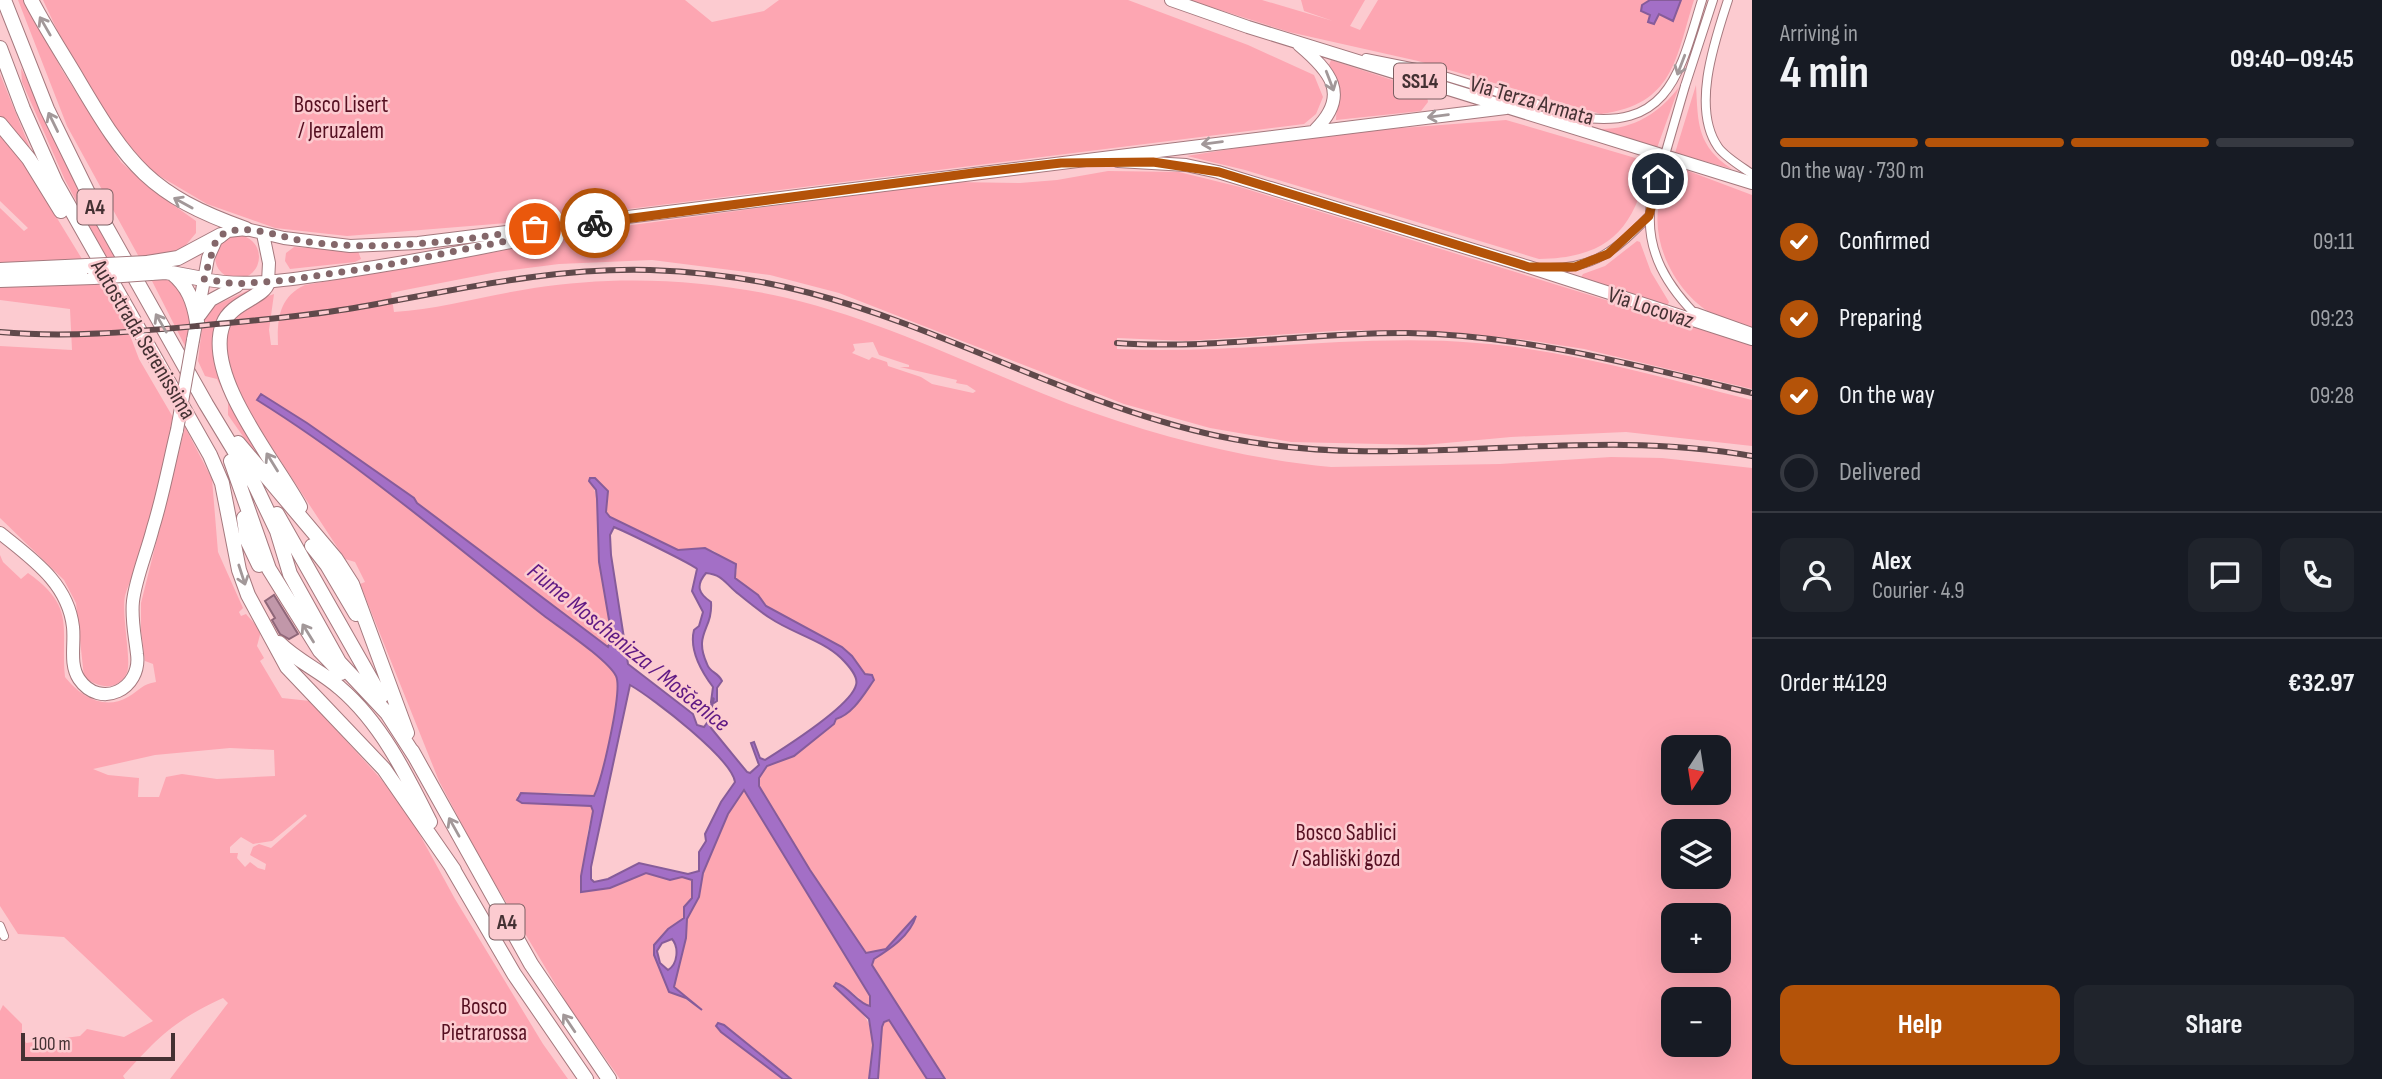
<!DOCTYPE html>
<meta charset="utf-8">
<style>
:root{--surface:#171b24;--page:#20242c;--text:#f1f3f6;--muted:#9ea1a6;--line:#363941;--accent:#b45309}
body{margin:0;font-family:"Sofia Sans Condensed",sans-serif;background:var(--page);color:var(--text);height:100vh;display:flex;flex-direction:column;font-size:26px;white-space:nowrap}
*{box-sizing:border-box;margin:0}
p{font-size:23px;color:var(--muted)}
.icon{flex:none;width:38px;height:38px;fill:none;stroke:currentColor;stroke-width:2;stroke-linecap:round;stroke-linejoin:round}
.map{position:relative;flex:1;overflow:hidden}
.details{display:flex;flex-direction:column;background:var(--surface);width:630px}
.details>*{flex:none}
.needle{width:46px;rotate:192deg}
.controls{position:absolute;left:1661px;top:735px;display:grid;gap:14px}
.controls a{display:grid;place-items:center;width:70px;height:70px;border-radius:14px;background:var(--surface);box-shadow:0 7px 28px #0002;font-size:35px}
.scale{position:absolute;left:21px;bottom:18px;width:154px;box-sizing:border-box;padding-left:7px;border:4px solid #443133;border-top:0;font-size:19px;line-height:24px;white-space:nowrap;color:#443133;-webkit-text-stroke:5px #fccbd0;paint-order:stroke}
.pin{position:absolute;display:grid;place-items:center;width:60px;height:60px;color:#fff;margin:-30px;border:4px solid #fff;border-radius:50%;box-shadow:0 2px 7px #0007}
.courier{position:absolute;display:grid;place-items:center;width:70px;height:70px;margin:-35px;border:5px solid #b45309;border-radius:50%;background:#fff;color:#222;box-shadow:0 2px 9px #0007}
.summary em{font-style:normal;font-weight:700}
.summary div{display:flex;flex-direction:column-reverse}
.summary{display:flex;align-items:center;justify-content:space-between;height:119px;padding:0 28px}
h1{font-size:46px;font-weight:700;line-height:52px}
.bar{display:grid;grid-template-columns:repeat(4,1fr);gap:10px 7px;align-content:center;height:84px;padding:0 28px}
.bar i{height:9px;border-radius:5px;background:var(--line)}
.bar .on{background:var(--accent)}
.bar p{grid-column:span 4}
.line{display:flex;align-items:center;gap:18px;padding:0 28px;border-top:2px solid var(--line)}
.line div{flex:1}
.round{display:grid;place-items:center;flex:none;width:74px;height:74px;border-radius:14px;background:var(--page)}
ol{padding:0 28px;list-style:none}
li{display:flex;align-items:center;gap:21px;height:77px}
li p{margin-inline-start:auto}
li .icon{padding:7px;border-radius:50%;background:var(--accent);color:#fff;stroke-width:4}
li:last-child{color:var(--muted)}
li i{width:38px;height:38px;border:4px solid var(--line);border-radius:50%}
.primary-button{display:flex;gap:14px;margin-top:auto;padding:14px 28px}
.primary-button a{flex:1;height:80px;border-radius:14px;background:var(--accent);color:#fff;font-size:28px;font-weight:700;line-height:80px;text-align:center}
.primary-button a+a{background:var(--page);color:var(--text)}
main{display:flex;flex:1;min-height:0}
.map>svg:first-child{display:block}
.green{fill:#fda6b2;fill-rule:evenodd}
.water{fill:#a36fc6;stroke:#865c9a;stroke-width:2;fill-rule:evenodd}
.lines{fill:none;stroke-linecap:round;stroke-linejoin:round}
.stream{stroke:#865c9a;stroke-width:3.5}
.building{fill:#c197a9;stroke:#8f6779;stroke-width:2}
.minor-casing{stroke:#a5797e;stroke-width:10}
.primary-casing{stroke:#a5797e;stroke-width:14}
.motorway-casing{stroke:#a5797e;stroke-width:16}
.minor{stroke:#fff;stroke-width:8}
.primary{stroke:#fff;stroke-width:12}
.motorway{stroke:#fff;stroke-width:14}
.rail-casing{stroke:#60494b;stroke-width:6}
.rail{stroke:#fccbd0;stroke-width:3.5;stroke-dasharray:10;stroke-linecap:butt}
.minor-bridge-casing{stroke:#a5797e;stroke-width:10;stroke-linecap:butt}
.primary-bridge-casing{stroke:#a5797e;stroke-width:14;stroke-linecap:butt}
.motorway-bridge-casing{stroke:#a5797e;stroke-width:16;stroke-linecap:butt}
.minor-bridge{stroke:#fff;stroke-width:8}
.primary-bridge{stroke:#fff;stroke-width:12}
.motorway-bridge{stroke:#fff;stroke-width:14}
.oneway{stroke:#a29899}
.done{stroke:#84676a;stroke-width:7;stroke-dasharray:0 12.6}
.route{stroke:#b45309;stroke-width:9}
.labels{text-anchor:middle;stroke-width:5;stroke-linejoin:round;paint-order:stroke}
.shield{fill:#fccbd0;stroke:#7b5f62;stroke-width:2}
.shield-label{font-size:21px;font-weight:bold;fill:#443133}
.street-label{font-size:23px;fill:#443133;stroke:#fccbd0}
.park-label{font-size:23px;fill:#550f21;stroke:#fccbd0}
.water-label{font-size:24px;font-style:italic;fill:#5f1984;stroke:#fccbd0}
</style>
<main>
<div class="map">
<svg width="1752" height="1079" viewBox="0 0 1752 1079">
<rect width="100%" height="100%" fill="#fccbd0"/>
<path class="green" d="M18,0H26L62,70L121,162L148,187L196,221V233L181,251L139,257L67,126Z
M43,0H685L712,22L764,11L779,0H1128L1248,45L1314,75L1323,97L1316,114L1304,124L533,221L347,236L275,228L207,204L151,171L108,119L64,45Z
M1189,0H1262L1333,21L1304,11L1301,0H1365L1350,26L1360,30L1378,0H1650L1642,5L1673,20L1681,0H1694C1675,60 1674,104 1601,114L1418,61L1289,32Z
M1331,60L1426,91L1428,102L1421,111L1336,120L1338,85L1329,65Z
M21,68L117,258L107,259L65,180L22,82Z
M0,74L30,148L0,117Z
M1696,85C1698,124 1697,146 1732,169L1675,153Z
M1679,87L1657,148L1598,129C1632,130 1659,114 1679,87Z
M1506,120L1649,162C1635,228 1610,258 1539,259L1245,170L1187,156L1324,134Z
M0,132L16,151L82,259L0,263V208L24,231L28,228L0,201Z
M1683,169L1752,195V328C1742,325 1730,322 1720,318C1682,301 1653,252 1658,210C1660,198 1664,185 1667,173L1673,181V172Z
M1108,171L1179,172L1240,187L1752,345V389L1584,349L1527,340L1446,332L1349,330L1186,341L1117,338V349C1237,355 1357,333 1477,343C1570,350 1662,378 1752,400V446L1626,432L1511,437L1424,445L1291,442L1210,428L1124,404L839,293L770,275L652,260L559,264L497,272L405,290L391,293L394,312C440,309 488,295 534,288C617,275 705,279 787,298C885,321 976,368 1069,404C1155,436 1240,458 1331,467L1500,464L1611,457L1662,458L1752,468V1079H945L872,965L874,959L894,945L913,918L886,949L866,953L810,870L759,786V778L767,766L794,756L834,724L836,719C853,714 864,694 874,680L872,675H865L852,656L842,647L766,606L735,578L737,569L714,551L705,548L678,550L610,517L606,512L608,491L591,478L597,499L599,563L612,637L608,647L417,503L414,498L307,423L261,394L257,400C358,463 449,541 543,615C560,628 608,659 616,677C623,691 602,780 594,796L563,793H521L517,796L519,802L522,803L591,806L593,811L588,830L582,892L610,888L646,873L664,878L682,877L692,880V898L687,903L684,918L668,929L654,955L669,992L686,998L692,1005L674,987L686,938L687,919L700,892L703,873L728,814L744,790L870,996V1006L864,1005L859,998L840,984V993C876,1020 878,1036 869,1079H791L720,1023L718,1029L721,1032L783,1079H620L569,1007L482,862L439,781L360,584L365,582L355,562L345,559L238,396L227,355L225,341L231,320L250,302L274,294L269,330L271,345H278C277,319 279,297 305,285L495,252L595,230L952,182L1020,183L1057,180ZM873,342L879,355L909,365V367H900L957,380L956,383L967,385L976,391L973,393L932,384L921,377L888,366L887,362L872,357L869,360L852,353L855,350L853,344ZM1673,747H1718V793H1673ZM1673,831H1718V877H1673ZM1673,915H1718V961H1673ZM1673,999H1718V1045H1673Z
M215 257a22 22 0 1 1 44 0a22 22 0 1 1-44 0Z
M1637,241L1640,242L1651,272L1669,302L1667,306L1580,279L1583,274L1605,266Z
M294,247L358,251L361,259L355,262L290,269L285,261L286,253Z
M151,279L172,280C193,303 192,317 185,346Z
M98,283L122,314L139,359L174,419C164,466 153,514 139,560C135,572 128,584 125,596C121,617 133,664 126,675C116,692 97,687 84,677L76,603L64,580L0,518V346L72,350L70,309L0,300V286Z
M253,288L254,290L233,301L218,319L214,347L283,493L228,415V401L217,379L205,376L198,361L203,320L212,307Z
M185,427L212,479L218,552L243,608L239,612L241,616L246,614L261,631L257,646L264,658L260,661L282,698L310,701L381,779L409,815L455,899L543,1044L568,1079H170L228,1003L223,998C176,1019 157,1038 123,1076L125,1079H0V1011L3,1005L22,1024V1035L26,1043L80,1036L87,1029L124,1037L153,1021L64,937L18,934L0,906V555L3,562L21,579L28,573C77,608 60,627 65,677C80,696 104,711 128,697C140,690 142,684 156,682L153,664L145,661L141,631V603ZM230,748L274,750L275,776L217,779L182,774L166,777L159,797H138L139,778L108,775L93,769L155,755ZM305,814L307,816L271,848L259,844L253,847L250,855L266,864L265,870L258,868L250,862L245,867L237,858L238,853H230V847L241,837L253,844L272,841Z
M889,1020L896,1027L927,1079H878L882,1027L884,1022Z"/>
<path class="water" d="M1650,0H1681L1673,21L1659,14L1654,24L1648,22L1650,15L1641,11L1642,5Z
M261,394L307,423L414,498L417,503L608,647L612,637L599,562L597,499L596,490L589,481L590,478H595L608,491L606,512L610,517L678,550L705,548L736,564L735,578L758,595L766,606L842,647L852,656L865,674L872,675L874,680C864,694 853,714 836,719L834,724L794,756L767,766L759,778V786L810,870L866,953L886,949L916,916C910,936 890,949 874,959L872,965L945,1079H927L889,1020L884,1022L882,1027L878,1079H869L873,1045L869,1019L834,986L836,983C849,987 858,1004 870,1006V996L744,790L728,814L703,873L699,897L687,919L686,938L674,987L702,1010L686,998L669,992L654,955V945L668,929L684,918V907L692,898V880L682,877L670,880L646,873L610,888L581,892V876L593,811L591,806L522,803L517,800L521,793L594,796C602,779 623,690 616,676C607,659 560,628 543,615C449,541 358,463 257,400ZM614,527C624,531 694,565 697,569L692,591L703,612L699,626L694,630C689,650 701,671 713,687L711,702L714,703L717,701V688L722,681C718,672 710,673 707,664C693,633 713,630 711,602C699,594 695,586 706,573C723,575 724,582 736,592C747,601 759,611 770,618C792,633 822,640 841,658C847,664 859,676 856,685C851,706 784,748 765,760L760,758L754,742L751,743L759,765L750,773L747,772L711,728L709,720L704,727L697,725L693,714L628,664L611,555L610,535ZM630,685C653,698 732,759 735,782L721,802L705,834L706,841L699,852V871L688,874L639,863L608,879L594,882L591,879V867ZM672,939C679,947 678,964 668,970L660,963L657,951L662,943Z
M718,1023L724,1025L791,1079H783L721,1032L716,1026Z"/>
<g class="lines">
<path class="stream" d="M708,722L713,699"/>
</g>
<path class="building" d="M274,595L298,634L289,639L280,634L272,620L275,618L265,601Z"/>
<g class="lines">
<g class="minor-casing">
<path id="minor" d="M1728,0C1715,40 1691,108 1718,147C1725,157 1742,167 1752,174
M1366,58L1421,69L1579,117C1670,131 1680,71 1702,0
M1685,86L1713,0
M1651,203C1644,251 1668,288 1701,320
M1544,268C1594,270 1616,250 1649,216
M1696,312L1752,332
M0,926L4,936"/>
</g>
<g class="primary-casing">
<path id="primary" d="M1171,0L1248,27L1752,183
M1299,45C1330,71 1351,95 1315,130
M1118,161L1186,165L1218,172L1529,267L1752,339
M263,234L269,263L268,282
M203,279C248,288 291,279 336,273C402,263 469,251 535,237
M200,315L211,300L237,286
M193,340L208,258L216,240L228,231L246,229L284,238L350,246L418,243L1506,108
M0,533C32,559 68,583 73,627C75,644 69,664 79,679C100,710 142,689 137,654C135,636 131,619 133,601C136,577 147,552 153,528C163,496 169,463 177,430"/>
</g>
<g class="motorway-casing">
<path id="motorway" d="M4,0L47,109L95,207L206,404L255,485L277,531L290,574L339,662L387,713L416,758
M31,0C45,27 62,53 78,80C128,165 150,195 246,229
M0,48L23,109L56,183L210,455L222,483L239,570L248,595L287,667L384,769L454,870
M0,124L29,159L61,211
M147,263L178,258L221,235
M0,270L87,266
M151,273L166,272L203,279
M172,273C188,286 194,302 197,322
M0,280L94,277
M268,282C264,298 231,302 223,324C203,376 276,462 300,507
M238,443L336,559L352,584L407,733
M231,461L269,569L320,651L341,673
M277,514L381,697
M244,518L247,540L259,565
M312,546L327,565L356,614
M279,643C297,661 321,671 340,688C381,723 406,774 430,822
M412,751L531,964L609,1079
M450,864L514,974L586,1079"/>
</g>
<use href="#minor" class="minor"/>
<use href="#primary" class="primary"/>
<use href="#motorway" class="motorway"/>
<g class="rail-casing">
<path id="rail" d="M0,332C66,338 131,332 197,326C248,321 298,317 348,309C449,292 547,267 650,270C704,272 758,279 810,293C954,331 1086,411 1233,439C1406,472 1580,425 1752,456
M1117,343C1214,350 1311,332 1408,333C1526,335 1638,366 1752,393"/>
</g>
<use href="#rail" class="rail"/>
<g class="minor-bridge-casing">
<path id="minor-bridge" d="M1651,203L1685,86"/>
</g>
<g class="primary-bridge-casing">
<path id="primary-bridge" d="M177,430L193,340"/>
</g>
<g class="motorway-bridge-casing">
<path id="motorway-bridge" d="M87,266L147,263
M94,277L151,273"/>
</g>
<use href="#minor-bridge" class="minor-bridge"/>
<use href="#primary-bridge" class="primary-bridge"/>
<use href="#motorway-bridge" class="motorway-bridge"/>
</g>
<defs><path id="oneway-shaft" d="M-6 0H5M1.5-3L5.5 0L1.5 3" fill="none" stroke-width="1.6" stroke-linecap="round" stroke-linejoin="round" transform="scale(1.75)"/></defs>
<g class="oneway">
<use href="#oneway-shaft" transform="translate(45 26) rotate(-120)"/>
<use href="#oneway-shaft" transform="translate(1681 65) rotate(111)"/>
<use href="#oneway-shaft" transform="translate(1330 81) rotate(69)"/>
<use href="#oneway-shaft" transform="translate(1438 116) rotate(173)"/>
<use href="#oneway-shaft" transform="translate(53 122) rotate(-116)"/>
<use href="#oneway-shaft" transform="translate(1212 143) rotate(173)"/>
<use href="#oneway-shaft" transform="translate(183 203) rotate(-151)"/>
<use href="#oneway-shaft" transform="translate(161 323) rotate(-120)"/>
<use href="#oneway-shaft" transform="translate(272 462) rotate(-122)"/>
<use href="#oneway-shaft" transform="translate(242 575) rotate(72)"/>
<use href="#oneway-shaft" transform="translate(308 633) rotate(-122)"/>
<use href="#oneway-shaft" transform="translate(454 827) rotate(-119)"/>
<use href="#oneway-shaft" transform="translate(569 1023) rotate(-124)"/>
</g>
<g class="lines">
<path class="done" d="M535,229C461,240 383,252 309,242C283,239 235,217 216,240L204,279L236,284L288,280L382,266L595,223"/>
<path class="route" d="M595,223L973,173L1061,163L1153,162L1219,172L1529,267H1575L1608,254L1649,216L1658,179"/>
</g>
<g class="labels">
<g class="shield">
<rect x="1394" y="63.5" width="52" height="35" rx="5"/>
<rect x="77.5" y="189.5" width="35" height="35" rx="5"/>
<rect x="489.5" y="904.5" width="35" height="35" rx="5"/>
</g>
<g class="shield-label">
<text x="1420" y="88">SS14</text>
<text x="95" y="214">A4</text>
<text x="507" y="929">A4</text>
</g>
<g class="street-label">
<text transform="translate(1532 100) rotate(16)" y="8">Via Terza Armata</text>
<text transform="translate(1651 307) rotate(18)" y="8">Via Locovaz</text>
<text transform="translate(144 339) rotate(59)" y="8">Autostrada Serenissima</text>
</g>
<g class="park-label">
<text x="341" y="112">Bosco Lisert<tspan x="341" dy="26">/ Jeruzalem</tspan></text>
<text x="1346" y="840">Bosco Sablici<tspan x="1346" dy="26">/ Sabliški gozd</tspan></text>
<text x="484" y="1014">Bosco<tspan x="484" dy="26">Pietrarossa</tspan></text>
</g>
<g class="water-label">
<text transform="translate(629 647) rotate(39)" y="8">Fiume Moschenizza / Moščenice</text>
</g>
</g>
</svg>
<div class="controls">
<a><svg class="needle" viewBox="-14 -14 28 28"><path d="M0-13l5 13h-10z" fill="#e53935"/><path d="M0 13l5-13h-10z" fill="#9ea1a6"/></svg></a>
<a><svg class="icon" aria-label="layers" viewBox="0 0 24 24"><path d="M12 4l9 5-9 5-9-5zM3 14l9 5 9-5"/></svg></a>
<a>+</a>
<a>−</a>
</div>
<div class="scale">100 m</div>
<div class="pin" style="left:535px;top:229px;background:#ea580c"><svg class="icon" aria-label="bag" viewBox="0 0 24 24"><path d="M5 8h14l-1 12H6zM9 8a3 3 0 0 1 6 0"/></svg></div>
<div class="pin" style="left:1658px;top:179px;background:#1f2937"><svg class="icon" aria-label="home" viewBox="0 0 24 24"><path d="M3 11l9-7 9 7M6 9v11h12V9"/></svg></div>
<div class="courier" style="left:595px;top:223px"><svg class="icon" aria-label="bike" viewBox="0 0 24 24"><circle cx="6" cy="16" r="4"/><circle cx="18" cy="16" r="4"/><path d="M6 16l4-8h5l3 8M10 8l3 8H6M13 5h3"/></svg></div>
</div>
<section class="details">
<div class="summary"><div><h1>4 min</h1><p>Arriving in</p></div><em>09:40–09:45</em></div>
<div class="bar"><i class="on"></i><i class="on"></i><i class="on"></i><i></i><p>On the way · 730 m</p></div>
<ol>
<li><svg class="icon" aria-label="check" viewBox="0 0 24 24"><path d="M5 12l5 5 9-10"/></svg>Confirmed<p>09:11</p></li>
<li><svg class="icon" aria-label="check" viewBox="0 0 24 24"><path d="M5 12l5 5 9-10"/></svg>Preparing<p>09:23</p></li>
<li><svg class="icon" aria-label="check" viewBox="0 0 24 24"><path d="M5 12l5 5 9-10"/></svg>On the way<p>09:28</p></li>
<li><i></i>Delivered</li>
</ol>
<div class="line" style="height:126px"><a class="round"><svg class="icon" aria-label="person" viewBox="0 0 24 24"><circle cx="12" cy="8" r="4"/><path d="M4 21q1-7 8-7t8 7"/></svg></a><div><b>Alex</b><p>Courier · 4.9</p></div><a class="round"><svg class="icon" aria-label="chat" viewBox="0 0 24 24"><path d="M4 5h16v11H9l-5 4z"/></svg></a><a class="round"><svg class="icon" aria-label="phone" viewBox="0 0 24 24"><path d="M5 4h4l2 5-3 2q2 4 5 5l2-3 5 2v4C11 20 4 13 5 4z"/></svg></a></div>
<div class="line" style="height:91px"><div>Order #4129</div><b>€32.97</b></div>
<div class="primary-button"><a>Help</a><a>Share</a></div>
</section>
</main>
